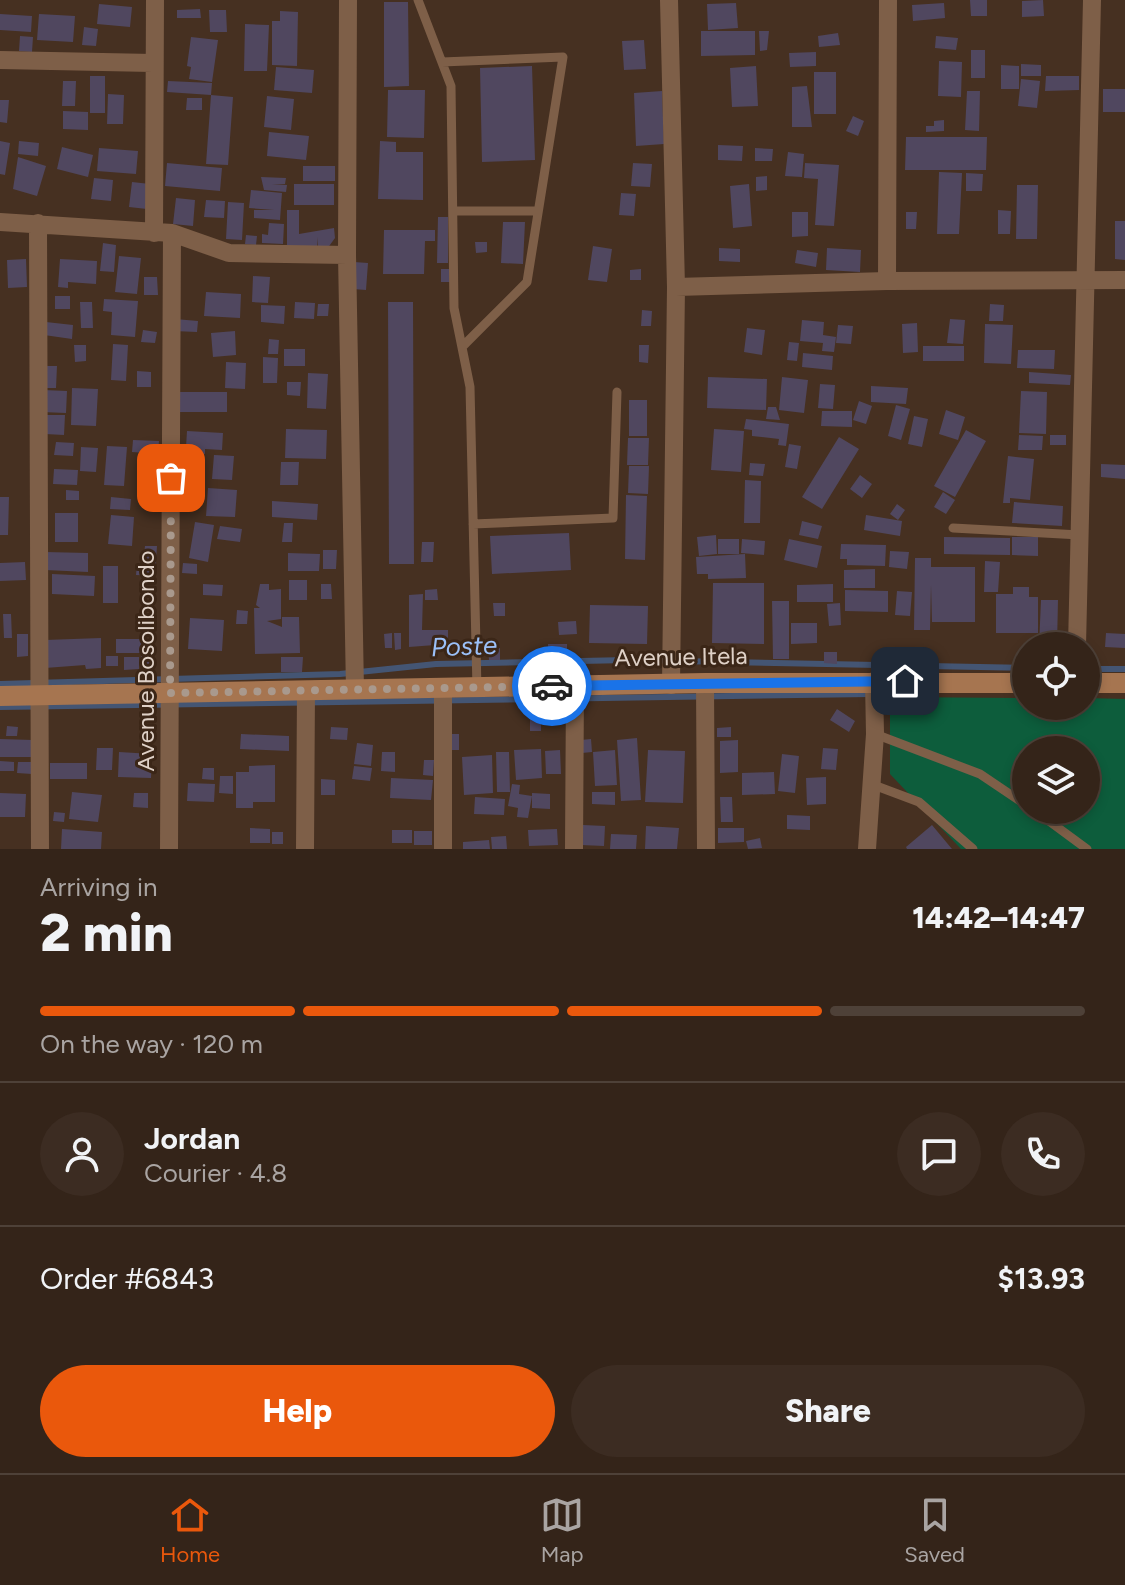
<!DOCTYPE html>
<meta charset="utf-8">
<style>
:root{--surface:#342419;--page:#3c2c22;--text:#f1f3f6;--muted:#a9a4a2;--line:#4e4138;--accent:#ea580c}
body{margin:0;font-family:Figtree,sans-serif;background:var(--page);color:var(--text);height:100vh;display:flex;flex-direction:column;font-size:30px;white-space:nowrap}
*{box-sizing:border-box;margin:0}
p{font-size:26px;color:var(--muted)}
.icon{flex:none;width:44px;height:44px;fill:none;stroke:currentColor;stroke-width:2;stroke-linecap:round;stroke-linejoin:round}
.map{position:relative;height:849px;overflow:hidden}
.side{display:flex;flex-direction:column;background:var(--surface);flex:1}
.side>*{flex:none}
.controls{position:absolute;left:1012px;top:632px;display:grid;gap:16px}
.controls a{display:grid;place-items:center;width:88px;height:88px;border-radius:50%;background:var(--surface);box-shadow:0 4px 12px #0003,0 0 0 2px var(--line);font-size:40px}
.pin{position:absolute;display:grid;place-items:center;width:68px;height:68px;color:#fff;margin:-34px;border-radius:16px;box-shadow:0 4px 12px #0006}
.courier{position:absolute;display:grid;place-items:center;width:80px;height:80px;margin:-40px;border:6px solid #1a73e8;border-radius:50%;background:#fff;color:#222;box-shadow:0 2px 10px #0007}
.summary em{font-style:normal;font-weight:800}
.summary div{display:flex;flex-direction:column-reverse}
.summary{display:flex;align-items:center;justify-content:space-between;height:136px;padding:0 40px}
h1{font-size:52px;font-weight:800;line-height:60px}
.bar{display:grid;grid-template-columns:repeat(4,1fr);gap:12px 8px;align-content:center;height:96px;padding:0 40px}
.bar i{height:10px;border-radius:6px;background:var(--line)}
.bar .active{background:var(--accent)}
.bar p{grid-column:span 4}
.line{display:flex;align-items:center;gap:20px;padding:0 40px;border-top:2px solid var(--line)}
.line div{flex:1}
.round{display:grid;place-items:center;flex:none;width:84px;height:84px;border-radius:42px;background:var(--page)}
.button{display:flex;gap:16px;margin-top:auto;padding:16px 40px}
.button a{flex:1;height:92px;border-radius:48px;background:var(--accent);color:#fff;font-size:32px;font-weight:800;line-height:92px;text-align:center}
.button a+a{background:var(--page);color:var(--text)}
.dock{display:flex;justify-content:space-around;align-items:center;height:112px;border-top:2px solid var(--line);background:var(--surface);font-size:22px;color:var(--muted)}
.dock a{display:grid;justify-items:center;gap:4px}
.dock .active{color:var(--accent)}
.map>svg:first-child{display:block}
.green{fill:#0d5d3c;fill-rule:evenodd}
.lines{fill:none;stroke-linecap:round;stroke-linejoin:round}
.stream{stroke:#445573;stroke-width:6}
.building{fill:#50475f}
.lane{stroke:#7e5f48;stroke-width:9}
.street{stroke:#7e5f48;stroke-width:18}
.secondary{stroke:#a67550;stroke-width:20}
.done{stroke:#a9998d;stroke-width:8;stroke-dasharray:0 14.4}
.route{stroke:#1a73e8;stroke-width:10}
.labels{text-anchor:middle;stroke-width:6;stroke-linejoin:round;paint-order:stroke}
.street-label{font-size:24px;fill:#dfd1c7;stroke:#3b2617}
.water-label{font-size:26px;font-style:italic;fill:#9bc0f8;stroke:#3b2617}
</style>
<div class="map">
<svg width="1125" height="849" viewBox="0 0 1125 849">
<rect width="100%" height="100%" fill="#463021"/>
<path class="green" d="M890,697L1026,698V706H1086V698L1125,699V849H961L890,774ZM1026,750H1086V810H1026Z"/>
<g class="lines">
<path class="stream" d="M1086,669H1125
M0,684L340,674L436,664L628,660L1026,668
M0,707L870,694"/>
</g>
<path class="building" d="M970,0H987V16H971Z
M1043,0L1044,16L1022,17V1Z
M384,2H408L409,86L384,87Z
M736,3L738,28L708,30L707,4Z
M944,3L945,18L913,21L912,5Z
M99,4L132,7L130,27L97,24Z
M200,9L201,18H177V10Z
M209,10H226L227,32H210Z
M280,11L298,12L297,66L272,65V21H280Z
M0,14L32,16L31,32L0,30Z
M39,14L75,16L73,42L37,40Z
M245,24L269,25L267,71H244Z
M84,27L98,29L96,46L82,45Z
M701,31H755V55L701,56Z
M759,31H769L767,50L760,51Z
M838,33L840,45L819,47L818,36Z
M20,36L33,37L32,52L19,51Z
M936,36L958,38L956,50L935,48Z
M191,37L218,40L212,82L189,79L191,67L187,66Z
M644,40L646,69L624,70L622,41Z
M971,50H985V78H971Z
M816,52V66L790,67L789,53Z
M939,61L962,62L961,97L938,96Z
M1021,64L1041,65V76H1021Z
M1001,65L1019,66V89H1001Z
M532,66L535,160L482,162L480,68Z
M756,66L758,106L732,107L730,68Z
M276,67L314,70L312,93L274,90Z
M814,72H836V114H814Z
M90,76H105V113H90Z
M1046,76H1079V90L1045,91Z
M1021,79L1040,81L1037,108L1018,106Z
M63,81H76L75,106H62Z
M168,81L212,83L211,95L167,92Z
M807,86L812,127H792V87Z
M1103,89H1125V112H1103Z
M388,90H425L424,138L387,137Z
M662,91L664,144L636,146L634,93Z
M967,91H980L979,131L965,130Z
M108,94L124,95L123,124H107Z
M211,95L233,97L228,165L206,164Z
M267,96L294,99L291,130L264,127Z
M187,98H202V110H186Z
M0,100H9L7,123L0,122Z
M63,111L88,112V130L63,129Z
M853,116L864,121L858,136L846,131Z
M944,120V131L926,132V126H934V121Z
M269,132L309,136L306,160L267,156Z
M906,137H987L986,170H905Z
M0,141L10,143L5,175L0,174Z
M19,141L39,143L38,156L18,154Z
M380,141L396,142V152H423V200L378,199Z
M718,145L743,146L742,161L718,160Z
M62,147L93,155L88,177L57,169Z
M99,148L138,151L136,174L97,171Z
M755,148L773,149L772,161H755Z
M788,152L804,154L802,177L785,176Z
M18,157L46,166L37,196L13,189Z
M167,163L222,168L220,191L165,186Z
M633,163L652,164L650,187L631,186Z
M805,163L839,165L834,226L815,225L818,179L804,178Z
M303,166H335V181H303Z
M939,172L962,173L959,234H937Z
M966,173L983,174L982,191H966Z
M767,176V190L756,191V177Z
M261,177L286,178L285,184H272L287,185L286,192L264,190Z
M94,178L113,180L111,201L91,199Z
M132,182L150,184L147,209L129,207Z
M294,184H334V205H294Z
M749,184L752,226L733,228L730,186Z
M1017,185H1038L1037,239H1016Z
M251,190L282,193L280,220L254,218V210H274L249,208Z
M621,193L636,194L634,216L619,215Z
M176,198L195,200L193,226L173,224Z
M206,200L225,201L224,218L204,217Z
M228,202L244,203L242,240L226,239Z
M287,210H299V234L334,228L335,238L327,249L318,248V237L317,249H287Z
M998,210L1011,211L1010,234H998Z
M792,212H808V236L792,237Z
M906,212H917L916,229H906Z
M438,217H448V263H437Z
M1115,221H1125V260L1115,259Z
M503,222H525L523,264L501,263Z
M269,223L284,224L283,244L262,243V234L268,235Z
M384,230H435V241H425L424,274H383Z
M246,235L257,236L256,245L245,244Z
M475,242H487V252L476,253Z
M103,243L116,245L114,272L100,271Z
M593,246L612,249L607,282L588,280Z
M719,248L740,249V262L719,261Z
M827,248L861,250L860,272L826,270Z
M797,250L818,253L816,267L795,263Z
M119,256L141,258L137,294L115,292Z
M26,259L27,287L8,288L7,260Z
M60,259L97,261L96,284L68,282V288L58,287Z
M354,262L368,263L366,290L353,289Z
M441,269H449L450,282H441Z
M641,269V280H630V270Z
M253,276L270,277L268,303L252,302Z
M144,277H157L158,295H144Z
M206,292L241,294L240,318L204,316Z
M55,296H70V309H55Z
M104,299L138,301L135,337L111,335L112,312L103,311Z
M80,302H92L93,328H81Z
M295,302L315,303L314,319L294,318Z
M388,302H413L414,564H389Z
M318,304H329L328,316H317Z
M990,304L1004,305L1003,321H989Z
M261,305L285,306L284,324L261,322Z
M642,310L652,311L651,326H641Z
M175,319L198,321L197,332L174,331Z
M950,319L965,320L963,344L947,343Z
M802,320L824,322L823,335L836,337L834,352L822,351L823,343L800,341Z
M46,322L73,325L72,339L44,335Z
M917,323L918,352L903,353L902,324Z
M985,324L1013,325L1011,364L984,363Z
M838,325L853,326L851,344L836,343Z
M747,328L765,330L762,355L744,352Z
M143,330L157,332L155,343L141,342Z
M235,331L236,355L213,357L211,333Z
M269,339L279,340L278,354H268Z
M789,342L799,343L797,361L787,360Z
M113,344L128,345L126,381L111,380Z
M74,345H86V361L75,362Z
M639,345H649L648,363L639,362Z
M923,346H964V361H923Z
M284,349H305V366H284Z
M1018,350H1055L1054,369L1017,368Z
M803,353L833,356L832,370L802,367Z
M263,357L278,358L277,383H263Z
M226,362L246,363L245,389L225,388Z
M43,366H57L56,388H42Z
M137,371L151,372V387H137Z
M1029,372L1071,375L1070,385L1029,383Z
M308,373L328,374L326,409L307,408Z
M708,377L767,379L766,410L707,408Z
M782,377L808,380L804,413L779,410Z
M287,382H301L300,396L287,395Z
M820,384L835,385L833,409L818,408Z
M871,386L908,388L906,404L871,402Z
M72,388L98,389L96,426L71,425Z
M43,390L67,391L66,413L42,412Z
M1021,391L1047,392L1046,434L1019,433Z
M174,392H227V412H174Z
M629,400H647V436H629Z
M859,401L872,406L866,424L853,420Z
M896,405L910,409L901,440L888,436Z
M768,407H776L780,420L766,419Z
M946,410L965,417L958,440L939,434Z
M822,411H852V427L821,426Z
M46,415H65L64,435L45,434Z
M914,416L928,419L922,447L908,444Z
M746,419L789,424L786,446L778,445L779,439L752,436V430L744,429Z
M286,429L327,430L326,459L285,458Z
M714,429L744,431L741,472L711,470Z
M966,430L986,441L955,497L934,486Z
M187,431L223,433L222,450L205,449V454L196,453L197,448L186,447Z
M1019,435L1043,436L1042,450H1018Z
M1050,435H1066V445H1050Z
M839,437L859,449L822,509L802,497Z
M628,438H649L648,465H627Z
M133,440L159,441L158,454L132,452Z
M56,442L74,443L73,456L54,455Z
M789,444L801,446L797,469L785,467Z
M107,446L127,447L124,486L104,485Z
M81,447L98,448L96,472L80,471Z
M214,455L234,456L232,480L212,479Z
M1008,456L1034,459L1030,500L1010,498V503H1003Z
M281,462H299L298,485H280Z
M750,463L765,464L763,476L749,475Z
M1101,464L1125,465V479L1101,477Z
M629,466H649L648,494L628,493Z
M54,469L78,470L77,485L53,484Z
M860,475L872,484L862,498L850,489Z
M745,480L761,481L760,523H744Z
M208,488L237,490L235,517L206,516Z
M66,490L79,491V500H66Z
M943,492L955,500L946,514L934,507Z
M626,495L647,496L645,560L625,559Z
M0,497H9L8,535H0Z
M111,497L131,499L130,510L110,509Z
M272,501L318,504L317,520L272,517Z
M1014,502L1063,506L1062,526L1012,523Z
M897,504L905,510L898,520L890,514Z
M55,513H78V542H55Z
M111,515L134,517L132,546L108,544Z
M866,515L902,521L900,536L864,530Z
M802,521L822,526L818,539L799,535Z
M195,522L214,525L208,562L189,558Z
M284,523H293L292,542H282Z
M220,526L242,529L240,542L217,539Z
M569,533L571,570L492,574L490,536Z
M716,535L717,554L699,556L697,537Z
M944,537L1010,538V555L944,554Z
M1012,537H1038V556L1012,555Z
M718,539H739V554H718Z
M742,539L765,541L764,555L741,553Z
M789,539L822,546L817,568L784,560Z
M422,542H434L433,562H421Z
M841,544L886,545L885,566L847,565V559H840Z
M145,546H157L155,576L136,575L137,564L143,565Z
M323,550H337L336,569H323Z
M890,551L909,552L907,569L889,567Z
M45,552L88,553V572L45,570Z
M288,553L320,554L319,571H288Z
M745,554L746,578L708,579V574H697L696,557Z
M915,558H931V567H975V622H932L931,585L930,630H914Z
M985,561L1000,562L998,592H984Z
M25,562L26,580L0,581V563Z
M183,563L197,564V574L182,573Z
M103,566H118V603H103Z
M875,569V588H844V570Z
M52,574L95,576L94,596L52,594Z
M289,580H307V600H289Z
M713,583H764V644L712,643Z
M203,584L223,585L222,596L203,595Z
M260,584H269V590L281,589V619L267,621L282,627V617H299L300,653L255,654L254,608H260L256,605Z
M321,584H331L332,599H321Z
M833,584V602H797V585Z
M1013,587H1029V597H1038V633H996V594H1013Z
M437,589L438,600H425V590Z
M845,590L888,591V612L845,611Z
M897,591L912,592L910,616L895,615Z
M423,594L422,630H448V644L409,647V595Z
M1041,600H1058L1057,646H1039Z
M772,601H789V659H773Z
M493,603H505V616H494Z
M840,603L841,625L829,626L827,604Z
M590,605L648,606L647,644L589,643Z
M237,610L248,611L247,624H236Z
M3,614H11L12,638H4Z
M190,618L224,620L222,651L188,649Z
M576,621L577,634L559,635L558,622Z
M791,623H817V643L791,644Z
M392,633V648H385L384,634Z
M394,633H401V649L395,650Z
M1106,633L1125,634V648L1105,647Z
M17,634H28V656L17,657Z
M101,638V668L86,669L85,665L45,668V640Z
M116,639H145V653H116Z
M548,644H567V657H548Z
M500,648V660H489L488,649Z
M824,652H837V664L824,663Z
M106,656H118V666H106Z
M141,656H153V666H141Z
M124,657H139V669L124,670Z
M281,657H303L302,672H281Z
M837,709L855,721L849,732L830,720Z
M541,715V731H530V716Z
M7,726L18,727L17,736H6Z
M331,727L348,728L347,740L330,739Z
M731,727V737H717V728Z
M241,734L289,736V751L240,749Z
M449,734H459V750H449Z
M637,738L641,800L621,801L617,740Z
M0,739L33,740L32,757H0Z
M591,739L592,752L582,753L581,740Z
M738,740V772L720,773V741Z
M357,743L373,745L371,766L354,764Z
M97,748H113L112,770H96Z
M823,748L838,749L836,770L821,769Z
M541,749L542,778L516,780L514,750Z
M560,750L561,774H546L545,751Z
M615,750L617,785L595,786L593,752Z
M648,750L685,751L683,803L645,802Z
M119,752L152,754L151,778L118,777Z
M382,752H395V772L381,771Z
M496,752H509L510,792H497Z
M782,754L799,756L795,793L778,791Z
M492,755L493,793L464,795L462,757Z
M424,760H434L433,776L423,775Z
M0,761L14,762V771H0Z
M18,762H32V774L17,773Z
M50,763H87V779H50Z
M275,765V802H253V808H236V772H249V766Z
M354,766L372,768L370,781L352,779Z
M203,768H214V780L202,779Z
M774,772L775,794L742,795V773Z
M220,776H233V794L219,793Z
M826,777V804L807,805L806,778Z
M391,778L433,780L431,800L390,798Z
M321,779L335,780V795H321Z
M188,783L215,784L214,802L187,801Z
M512,784L520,785L519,794L532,796L528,818L517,817L518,808L508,806Z
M72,792L102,795L98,822L69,819Z
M592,792H615V805L592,804Z
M0,793L26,794L25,817H0Z
M134,793H148V808L133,807Z
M532,793L550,794V809L532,808Z
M475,797L505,799L504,815L474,814Z
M720,797H732L733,822H721Z
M54,812L65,813L64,822L53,821Z
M787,815L810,816V830L787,829Z
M583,825L605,826L604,846L581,845Z
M932,825L952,849H907L906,847Z
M646,826L679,828L677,849H645Z
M250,828L270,829V843H250Z
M718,828H744V842L718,843Z
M62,829L102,832L101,849H61Z
M557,829L558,845L529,846L528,830Z
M392,830H412V843H392Z
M414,831H432V845H414Z
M272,832H283V844H272Z
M611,834L637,835L636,849H610Z
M506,836L507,849H492L491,837Z
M760,838L762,848L748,849L746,841Z
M489,840L490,849H463V842Z"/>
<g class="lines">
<path class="lane" d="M418,0L451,86L454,308L470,387L477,689
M442,62L563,57L527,282L462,347
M453,211H538
M473,524L613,518L617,392
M953,528L1080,535
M875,734L980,774L1026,805
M871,784L919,802L973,849
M1034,810L1087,849"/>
<path class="street" d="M348,0L347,255L355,690
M669,0L676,287L671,685
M0,60L153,63
M0,222L172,233L229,253L347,255
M38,223L40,849
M154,233L155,0
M887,281L888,0
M676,287L887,281L1125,280
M1077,646L1092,0
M705,683L706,849
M169,849L172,233
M305,849L306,690
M443,849V689
M574,849L575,685
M867,849L875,734L874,681"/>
<path class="secondary" d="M1086,683H1125
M0,696L705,683H1026"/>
</g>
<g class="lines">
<path class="done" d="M171,478L170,693L552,686"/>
<path class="route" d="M552,686L905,681"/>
</g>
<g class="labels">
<g class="street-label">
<text transform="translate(681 657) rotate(-1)" y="8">Avenue Itela</text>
<text transform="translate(146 661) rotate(-90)" y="8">Avenue Bosolibondo</text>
</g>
<g class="water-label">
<text transform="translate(464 646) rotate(-2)" y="9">Poste</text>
</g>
</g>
</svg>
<div class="controls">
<a><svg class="icon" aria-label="locate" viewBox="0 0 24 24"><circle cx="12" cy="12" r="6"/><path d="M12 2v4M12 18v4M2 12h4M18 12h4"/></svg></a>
<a><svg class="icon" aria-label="layers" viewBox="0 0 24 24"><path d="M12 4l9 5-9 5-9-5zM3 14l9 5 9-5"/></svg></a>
</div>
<div class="pin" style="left:171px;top:478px;background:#ea580c"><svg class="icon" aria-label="bag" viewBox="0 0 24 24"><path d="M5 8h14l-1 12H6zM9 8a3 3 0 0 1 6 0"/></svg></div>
<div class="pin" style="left:905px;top:681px;background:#1f2937"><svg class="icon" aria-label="home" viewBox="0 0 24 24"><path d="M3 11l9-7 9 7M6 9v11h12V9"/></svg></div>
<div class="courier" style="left:552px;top:686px"><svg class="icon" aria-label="car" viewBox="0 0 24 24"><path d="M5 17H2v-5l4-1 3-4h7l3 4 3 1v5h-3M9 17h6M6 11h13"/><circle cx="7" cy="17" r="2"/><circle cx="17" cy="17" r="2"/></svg></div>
</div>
<section class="side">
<div class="summary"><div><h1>2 min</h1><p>Arriving in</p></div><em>14:42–14:47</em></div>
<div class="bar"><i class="active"></i><i class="active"></i><i class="active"></i><i></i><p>On the way · 120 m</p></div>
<div class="line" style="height:144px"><a class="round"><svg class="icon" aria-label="person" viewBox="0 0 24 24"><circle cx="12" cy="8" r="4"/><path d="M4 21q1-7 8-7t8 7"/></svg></a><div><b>Jordan</b><p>Courier · 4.8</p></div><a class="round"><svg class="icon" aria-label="chat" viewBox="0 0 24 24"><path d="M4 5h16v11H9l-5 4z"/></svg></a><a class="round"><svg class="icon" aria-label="phone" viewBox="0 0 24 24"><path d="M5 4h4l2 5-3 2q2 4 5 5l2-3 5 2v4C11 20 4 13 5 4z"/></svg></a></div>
<div class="line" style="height:104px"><div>Order #6843</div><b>$13.93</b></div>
<div class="button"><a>Help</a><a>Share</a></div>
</section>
<nav class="dock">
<a class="active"><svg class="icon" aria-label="home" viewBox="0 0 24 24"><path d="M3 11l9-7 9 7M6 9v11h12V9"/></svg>Home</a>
<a><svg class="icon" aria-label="map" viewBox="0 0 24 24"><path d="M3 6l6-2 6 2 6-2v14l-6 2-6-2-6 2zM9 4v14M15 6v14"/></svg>Map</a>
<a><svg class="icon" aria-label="saved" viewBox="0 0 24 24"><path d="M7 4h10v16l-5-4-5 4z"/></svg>Saved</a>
</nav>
